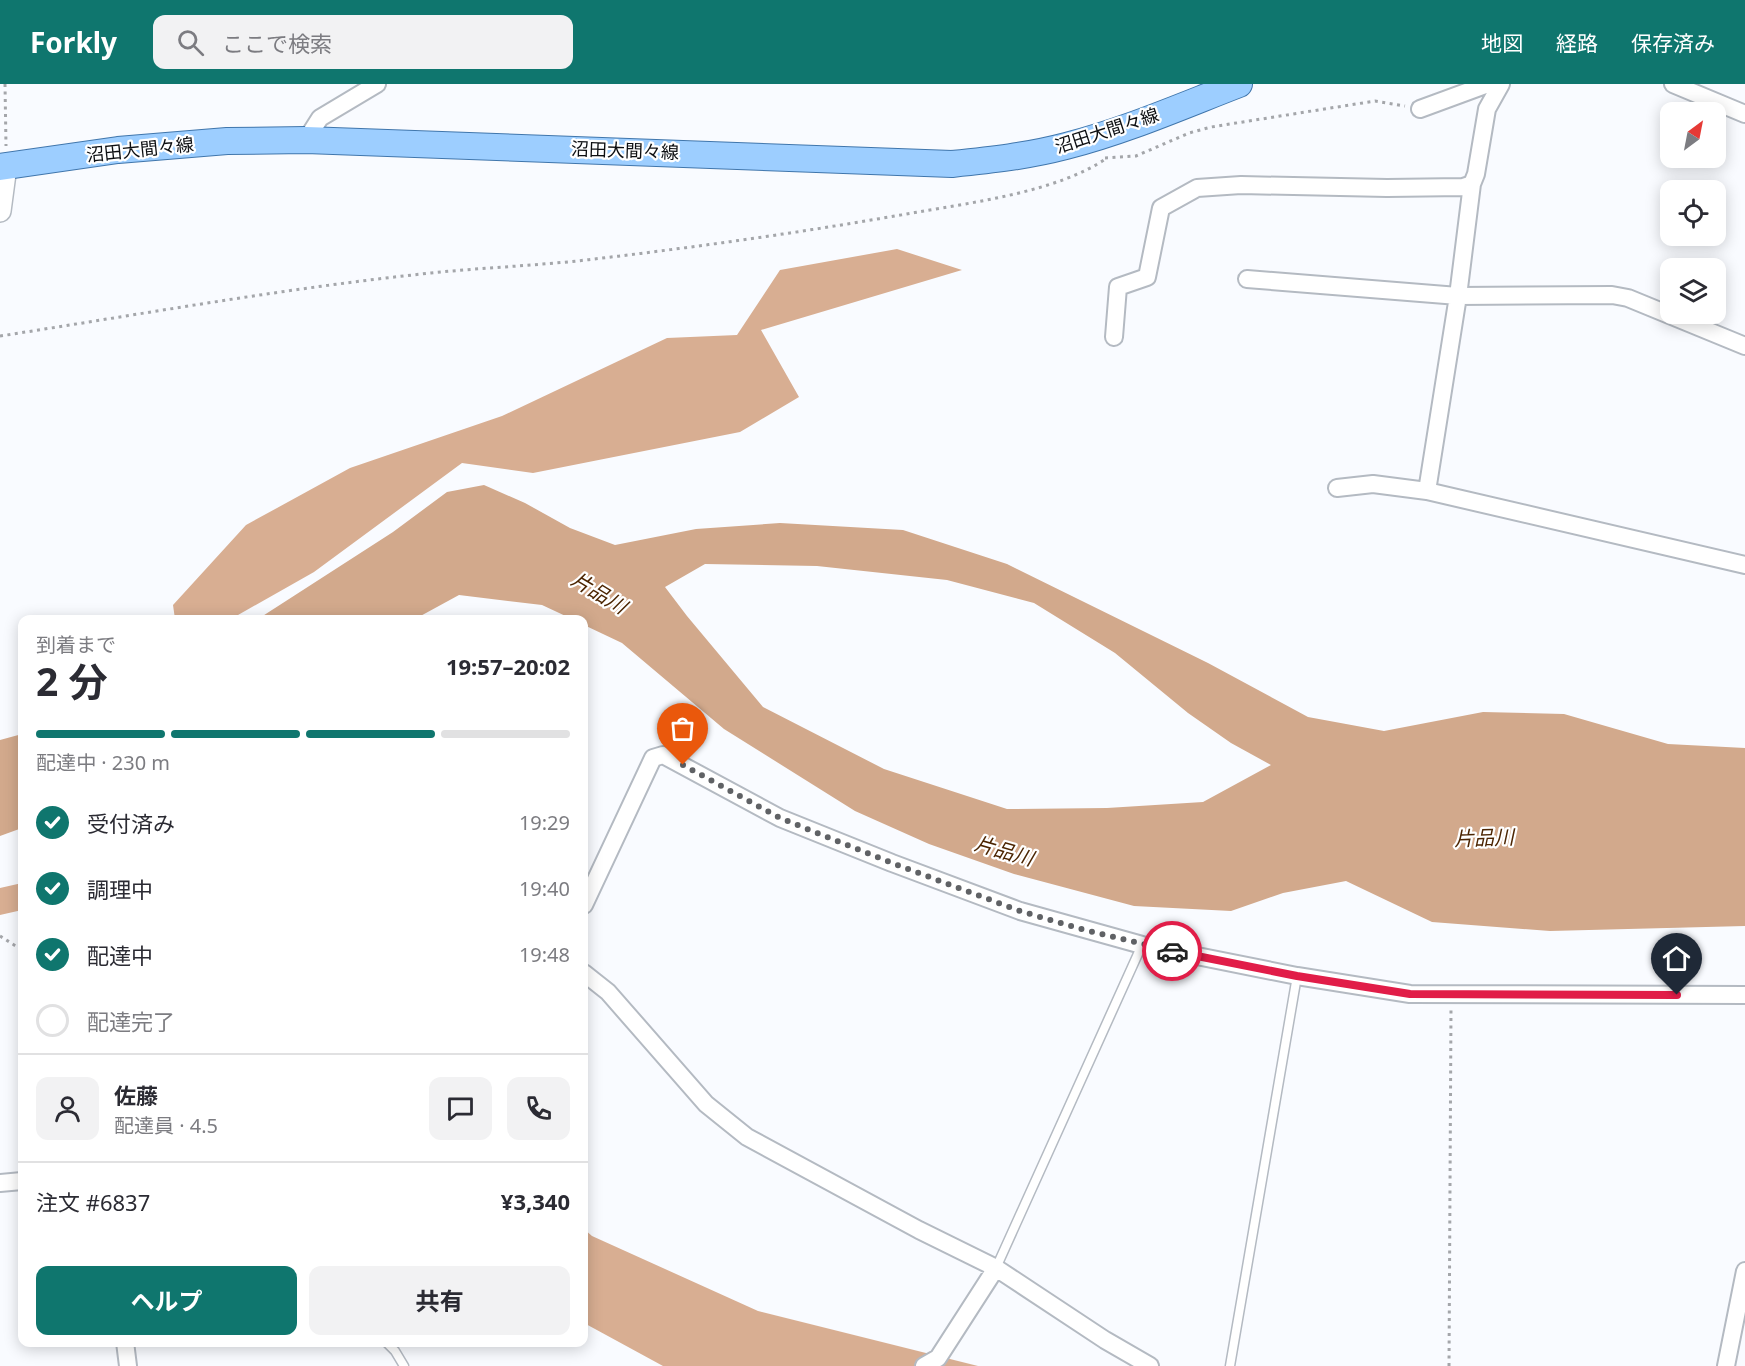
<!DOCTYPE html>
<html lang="ja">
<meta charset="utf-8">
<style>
:root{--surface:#fff;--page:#f2f2f3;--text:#2b2b33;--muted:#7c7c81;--line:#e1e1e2;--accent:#0f766e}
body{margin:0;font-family:"Noto Sans","Noto Sans JP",sans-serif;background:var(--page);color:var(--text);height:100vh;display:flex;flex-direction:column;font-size:22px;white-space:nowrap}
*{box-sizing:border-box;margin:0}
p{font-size:20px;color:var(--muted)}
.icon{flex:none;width:33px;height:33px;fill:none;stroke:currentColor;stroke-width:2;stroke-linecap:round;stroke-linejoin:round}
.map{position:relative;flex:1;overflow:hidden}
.panel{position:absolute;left:18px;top:531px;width:570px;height:732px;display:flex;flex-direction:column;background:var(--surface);border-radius:12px;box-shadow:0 3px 15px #0003}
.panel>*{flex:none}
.needle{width:39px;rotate:32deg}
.buttons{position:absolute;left:1660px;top:18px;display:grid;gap:12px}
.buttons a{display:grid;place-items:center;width:66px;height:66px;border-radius:12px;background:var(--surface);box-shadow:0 3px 15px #0003;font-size:30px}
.pin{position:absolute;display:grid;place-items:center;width:51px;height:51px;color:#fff;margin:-62px -26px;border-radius:50% 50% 50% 0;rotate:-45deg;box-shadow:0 0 6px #0007}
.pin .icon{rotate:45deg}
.courier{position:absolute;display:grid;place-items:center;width:60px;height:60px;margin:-30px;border:4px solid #e11d48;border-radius:50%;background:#fff;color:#222;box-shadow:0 2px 8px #0007}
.head em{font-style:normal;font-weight:700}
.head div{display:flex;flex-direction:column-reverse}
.head{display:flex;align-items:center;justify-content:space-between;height:102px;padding:0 18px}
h1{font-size:39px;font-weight:700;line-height:45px}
.bar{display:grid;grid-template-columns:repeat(4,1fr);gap:9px 6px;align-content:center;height:72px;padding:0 18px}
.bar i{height:8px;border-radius:4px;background:var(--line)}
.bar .current{background:var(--accent)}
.bar p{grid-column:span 4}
.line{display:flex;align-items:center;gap:15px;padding:0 18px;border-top:2px solid var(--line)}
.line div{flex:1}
.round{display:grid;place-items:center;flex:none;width:63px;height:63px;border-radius:12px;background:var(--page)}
ol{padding:0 18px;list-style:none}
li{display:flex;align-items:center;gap:18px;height:66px}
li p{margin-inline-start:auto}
li .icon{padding:6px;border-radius:50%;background:var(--accent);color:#fff;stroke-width:4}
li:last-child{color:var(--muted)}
li i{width:33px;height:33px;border:3px solid var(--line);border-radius:50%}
.action{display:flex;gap:12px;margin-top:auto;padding:12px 18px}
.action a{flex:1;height:69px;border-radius:12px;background:var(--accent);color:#fff;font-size:24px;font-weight:700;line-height:69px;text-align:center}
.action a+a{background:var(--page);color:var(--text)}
header{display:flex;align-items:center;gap:36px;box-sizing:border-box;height:84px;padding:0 30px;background:var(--accent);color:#fff}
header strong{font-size:28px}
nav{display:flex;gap:33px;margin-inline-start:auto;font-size:21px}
.search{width:420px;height:54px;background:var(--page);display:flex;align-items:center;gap:15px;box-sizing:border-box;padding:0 21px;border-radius:12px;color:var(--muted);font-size:22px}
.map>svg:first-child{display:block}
.forest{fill:#d8ae92}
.water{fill:#d2a98c;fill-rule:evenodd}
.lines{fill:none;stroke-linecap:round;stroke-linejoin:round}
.service-casing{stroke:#b4bac2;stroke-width:11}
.minor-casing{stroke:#b4bac2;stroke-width:20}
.tertiary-casing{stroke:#b4bac2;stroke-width:24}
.primary-casing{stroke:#4076ac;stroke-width:28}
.path{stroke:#a4a6aa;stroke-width:3;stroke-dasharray:3 4.5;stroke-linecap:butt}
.service{stroke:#fff;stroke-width:8}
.minor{stroke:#fff;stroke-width:16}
.tertiary{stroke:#fff;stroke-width:21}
.primary{stroke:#9dceff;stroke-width:26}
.done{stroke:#606265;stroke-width:6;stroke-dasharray:0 10.8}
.route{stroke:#e11d48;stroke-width:8}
.labels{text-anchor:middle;stroke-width:4.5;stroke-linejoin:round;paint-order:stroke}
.street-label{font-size:18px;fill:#0d0f12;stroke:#fff}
.water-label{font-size:20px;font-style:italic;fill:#4c2502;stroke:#fff}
</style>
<header>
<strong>Forkly</strong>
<div class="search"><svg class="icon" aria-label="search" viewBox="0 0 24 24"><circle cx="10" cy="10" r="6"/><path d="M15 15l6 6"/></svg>ここで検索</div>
<nav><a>地図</a><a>経路</a><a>保存済み</a></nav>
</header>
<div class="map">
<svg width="1745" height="1282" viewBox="0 0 1745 1282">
<rect width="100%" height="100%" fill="#f9fbff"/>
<path class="forest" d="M897,165L962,186L761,246L799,313L740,348L533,389L462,379L314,488L231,535H175L173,521L246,441L350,384L502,332L667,254L737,251L780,186Z
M22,799V826L0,831V804Z
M584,1145L592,1152L758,1227L978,1282H663L584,1239Z"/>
<path class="water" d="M484,401L525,419L570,444L615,461L696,445L780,439L903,446L1007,480L1208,579L1308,633L1384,647L1483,628L1564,630L1668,660L1745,664V842L1550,847L1432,838L1346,797L1283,809L1231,827L1134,822L1014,790L929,760L855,727L724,645L622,559L584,541V536L572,535L542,521L459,511L415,535H258L393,448L447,408ZM705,480L817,482L947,496L1034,519L1115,569L1188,629L1231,659L1271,681L1203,718L1107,724L1007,725L884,685L763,623L687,532L665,503Z
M22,650V744L0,752V656Z"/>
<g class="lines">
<g class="service-casing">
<path id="service" d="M996,1184L1142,861
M386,1258L395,1267L404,1282
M1230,1282L1297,892"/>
</g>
<g class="minor-casing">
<path id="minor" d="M1673,0L1745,30
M1420,25L1488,0
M306,56L320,34L377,0
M1247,195L1458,212L1612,211L1628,214L1745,262
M1114,253L1118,203L1147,193L1161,124L1197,104L1241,101L1387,104L1463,103L1472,100L1476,90L1487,25L1501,0
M1337,404L1373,400L1427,407L1745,481
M1427,407L1458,212L1472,100
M584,821L653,674L663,671L780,734L892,779L1020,827L1142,861L1297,892L1410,910L1745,911
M584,889L608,908L706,1020L747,1053L919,1146L996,1184L1105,1256L1150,1282
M0,1099L22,1097
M125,1258L128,1282
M924,1282L938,1274L996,1184
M1726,1282L1745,1187"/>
</g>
<g class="tertiary-casing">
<path id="tertiary" d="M0,127L6,82"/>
</g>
<g class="primary-casing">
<path id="primary" d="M0,83L118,66L227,57L306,56L952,80C991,76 1028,72 1066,62C1125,47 1182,22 1239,0"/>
</g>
<path class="path" d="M5,0L6,62
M1105,74L1136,72L1189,49L1211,43L1375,17L1405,22
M0,252C143,230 286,204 431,189C479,184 528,182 577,177C691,164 805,148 918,128C976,118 1059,107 1107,74
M0,852L22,866
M1449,1282L1451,924"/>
<use href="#service" class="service"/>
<use href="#minor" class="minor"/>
<use href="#tertiary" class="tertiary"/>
<use href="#primary" class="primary"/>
</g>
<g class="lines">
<path class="done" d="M683,681L780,734L892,779L1020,827L1081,845L1172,867"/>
<path class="route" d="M1172,867L1297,892L1410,910L1677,911"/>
</g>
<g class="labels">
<g class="street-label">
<text transform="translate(1107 47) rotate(-18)" y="6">沼田大間々線</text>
<text transform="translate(140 66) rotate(-6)" y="6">沼田大間々線</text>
<text transform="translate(625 67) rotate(2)" y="6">沼田大間々線</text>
</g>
<g class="water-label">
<text transform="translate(599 509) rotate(31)" y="7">片品川</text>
<text transform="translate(1484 754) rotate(-2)" y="7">片品川</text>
<text transform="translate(1004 767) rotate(16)" y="7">片品川</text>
</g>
</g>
</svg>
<div class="buttons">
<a><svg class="needle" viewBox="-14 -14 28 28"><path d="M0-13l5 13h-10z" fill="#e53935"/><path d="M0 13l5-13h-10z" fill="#7c7c81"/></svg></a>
<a><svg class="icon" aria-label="locate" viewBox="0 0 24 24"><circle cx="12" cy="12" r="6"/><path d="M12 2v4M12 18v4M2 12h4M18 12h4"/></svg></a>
<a><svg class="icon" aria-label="layers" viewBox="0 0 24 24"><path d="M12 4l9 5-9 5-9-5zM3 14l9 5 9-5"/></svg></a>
</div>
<div class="pin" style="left:683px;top:681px;background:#ea580c"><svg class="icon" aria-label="bag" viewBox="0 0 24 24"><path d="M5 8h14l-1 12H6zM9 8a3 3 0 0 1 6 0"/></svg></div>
<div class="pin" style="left:1677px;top:911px;background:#1f2937"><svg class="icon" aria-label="home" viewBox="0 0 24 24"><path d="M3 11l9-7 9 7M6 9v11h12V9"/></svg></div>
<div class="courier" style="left:1172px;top:867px"><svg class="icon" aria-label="car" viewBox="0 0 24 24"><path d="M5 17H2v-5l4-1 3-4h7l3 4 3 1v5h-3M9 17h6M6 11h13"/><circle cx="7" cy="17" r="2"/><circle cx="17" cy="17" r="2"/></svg></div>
<section class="panel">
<div class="head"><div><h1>2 分</h1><p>到着まで</p></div><em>19:57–20:02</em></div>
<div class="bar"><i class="current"></i><i class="current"></i><i class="current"></i><i></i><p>配達中 · 230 m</p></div>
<ol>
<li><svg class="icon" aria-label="check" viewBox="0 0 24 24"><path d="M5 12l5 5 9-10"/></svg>受付済み<p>19:29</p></li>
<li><svg class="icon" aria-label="check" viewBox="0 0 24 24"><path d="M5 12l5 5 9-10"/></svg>調理中<p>19:40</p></li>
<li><svg class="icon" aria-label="check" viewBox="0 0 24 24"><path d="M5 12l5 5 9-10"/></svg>配達中<p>19:48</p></li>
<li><i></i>配達完了</li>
</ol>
<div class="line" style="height:108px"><a class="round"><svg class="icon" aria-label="person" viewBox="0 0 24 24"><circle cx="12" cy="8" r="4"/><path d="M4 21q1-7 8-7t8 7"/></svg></a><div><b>佐藤</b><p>配達員 · 4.5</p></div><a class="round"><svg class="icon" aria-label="chat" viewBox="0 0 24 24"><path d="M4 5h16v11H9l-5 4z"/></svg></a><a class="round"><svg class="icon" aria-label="phone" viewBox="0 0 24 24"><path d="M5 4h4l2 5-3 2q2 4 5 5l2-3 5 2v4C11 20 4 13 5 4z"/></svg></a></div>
<div class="line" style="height:78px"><div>注文 #6837</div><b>¥3,340</b></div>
<div class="action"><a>ヘルプ</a><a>共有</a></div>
</section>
</div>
